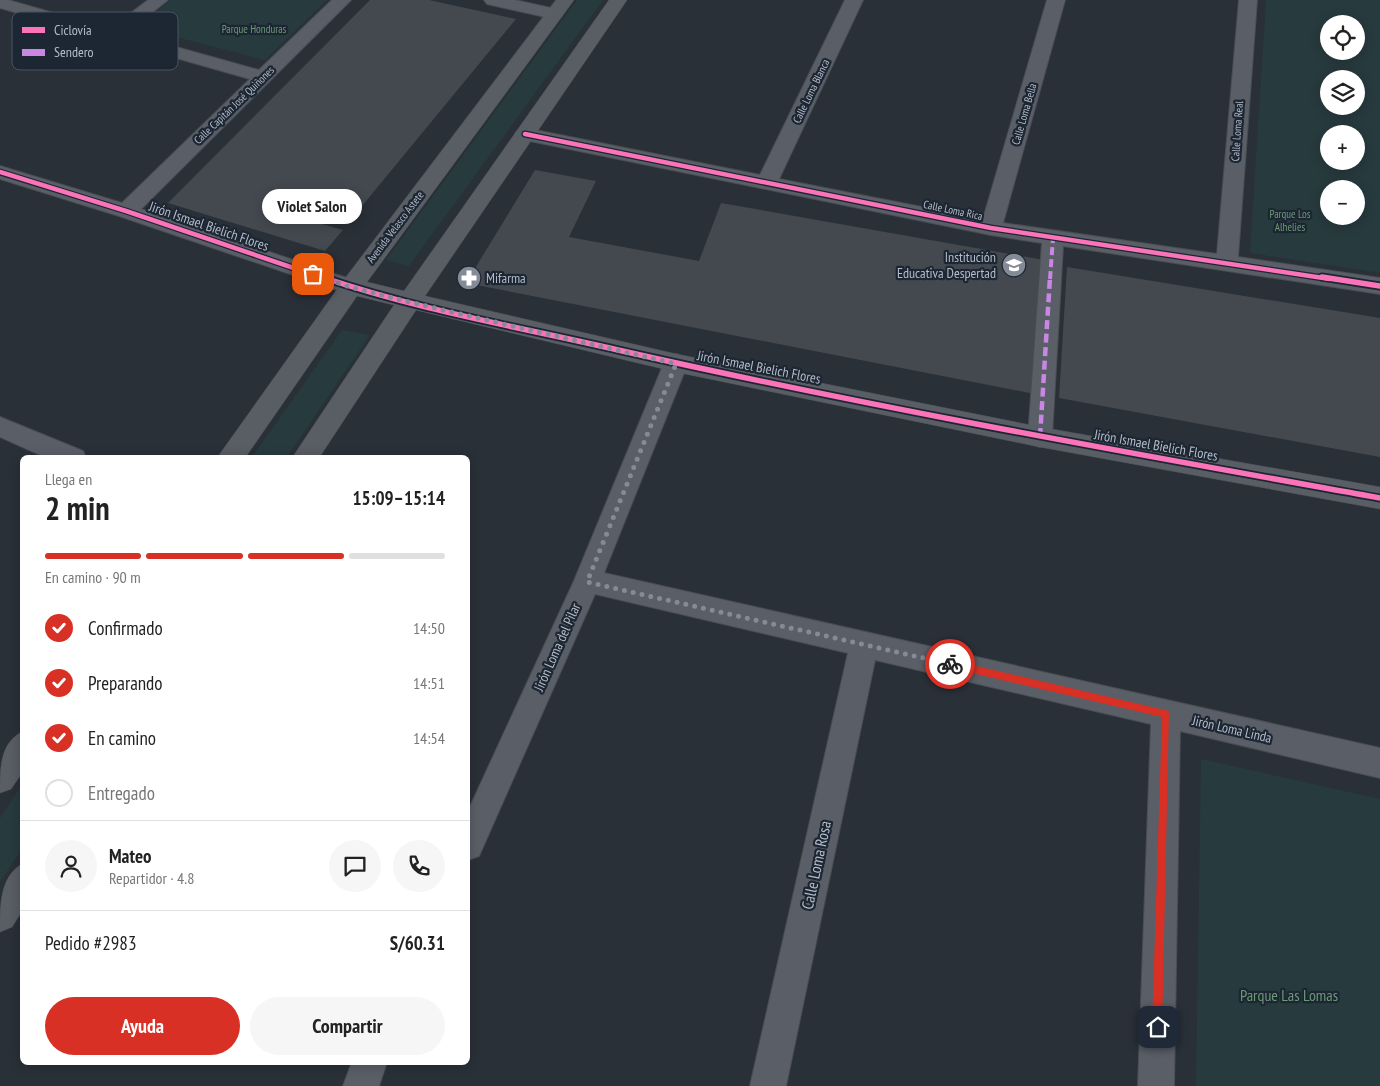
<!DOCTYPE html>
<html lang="es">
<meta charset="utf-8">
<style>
:root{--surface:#fff;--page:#f6f6f6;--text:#222;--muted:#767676;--line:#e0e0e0;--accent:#d93025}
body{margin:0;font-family:"PT Sans Narrow",sans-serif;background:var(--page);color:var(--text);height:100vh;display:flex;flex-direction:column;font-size:19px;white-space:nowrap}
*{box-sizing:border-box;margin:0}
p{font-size:16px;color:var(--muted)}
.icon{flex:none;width:28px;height:28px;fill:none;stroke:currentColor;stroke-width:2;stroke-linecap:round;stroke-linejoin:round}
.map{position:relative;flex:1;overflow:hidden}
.side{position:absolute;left:20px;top:455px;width:450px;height:610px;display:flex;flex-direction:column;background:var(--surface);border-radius:8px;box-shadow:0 2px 12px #0003}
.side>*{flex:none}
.controls{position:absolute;left:1320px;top:15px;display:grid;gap:10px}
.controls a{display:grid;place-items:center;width:45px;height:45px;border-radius:50%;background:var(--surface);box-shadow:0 2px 12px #0003;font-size:25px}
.pin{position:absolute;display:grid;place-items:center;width:42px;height:42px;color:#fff;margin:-21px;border-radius:10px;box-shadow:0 2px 8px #0006}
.courier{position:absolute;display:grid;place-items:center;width:50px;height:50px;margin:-25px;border:4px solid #d93025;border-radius:50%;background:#fff;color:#222;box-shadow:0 1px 6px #0007}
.bubble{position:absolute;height:35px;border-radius:18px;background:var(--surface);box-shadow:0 2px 12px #0003;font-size:16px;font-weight:800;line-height:35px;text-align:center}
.head em{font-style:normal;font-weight:800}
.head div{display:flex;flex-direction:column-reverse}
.head{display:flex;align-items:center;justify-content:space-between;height:85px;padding:0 25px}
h1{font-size:32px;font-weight:800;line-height:38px}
.bar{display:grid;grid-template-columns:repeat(4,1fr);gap:8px 5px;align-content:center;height:60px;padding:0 25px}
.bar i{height:6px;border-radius:4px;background:var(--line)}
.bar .selected{background:var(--accent)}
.bar p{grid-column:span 4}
.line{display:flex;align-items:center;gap:12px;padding:0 25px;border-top:1px solid var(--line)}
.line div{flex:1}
.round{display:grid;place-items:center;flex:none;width:52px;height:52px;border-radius:26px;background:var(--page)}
ol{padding:0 25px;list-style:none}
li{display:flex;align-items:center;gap:15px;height:55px}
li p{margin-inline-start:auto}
li .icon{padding:5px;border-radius:50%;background:var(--accent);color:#fff;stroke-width:4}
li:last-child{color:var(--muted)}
li i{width:28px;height:28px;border:2px solid var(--line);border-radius:50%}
.button{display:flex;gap:10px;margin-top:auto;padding:10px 25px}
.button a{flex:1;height:58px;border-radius:30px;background:var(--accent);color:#fff;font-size:20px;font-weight:800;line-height:58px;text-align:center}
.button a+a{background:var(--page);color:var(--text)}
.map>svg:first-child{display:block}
.green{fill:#273a3e;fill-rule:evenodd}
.building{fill:#444950}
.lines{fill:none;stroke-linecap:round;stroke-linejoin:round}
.street-casing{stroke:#484c53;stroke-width:2}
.secondary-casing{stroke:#484c53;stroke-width:1}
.street{fill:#5a5e66;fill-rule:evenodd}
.secondary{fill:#595d64;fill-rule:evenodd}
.quiet-far1{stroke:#c787e3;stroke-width:4;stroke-dasharray:8 4;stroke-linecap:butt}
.quiet{stroke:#c787e3;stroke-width:4.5;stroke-dasharray:9 4.5;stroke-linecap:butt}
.cycleway-far1-casing{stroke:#1d2633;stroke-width:7}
.cycleway-casing{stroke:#1d2633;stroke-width:9}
.cycleway-far1{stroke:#fb73b8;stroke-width:4.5}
.cycleway{stroke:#fb73b8;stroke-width:5.5}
.route{fill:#d93025}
.done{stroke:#848b96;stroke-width:5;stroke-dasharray:0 9}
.labels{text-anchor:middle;stroke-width:4.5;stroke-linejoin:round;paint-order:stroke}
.far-park-label{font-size:11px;fill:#6b9a76;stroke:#1d2633}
.far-street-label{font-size:11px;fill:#b4bcc9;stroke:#1d2633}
.street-label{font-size:14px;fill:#b4bcc9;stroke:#1d2633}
.poi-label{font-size:14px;fill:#b4bcc9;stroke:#1d2633;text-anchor:end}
.near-street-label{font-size:16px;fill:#b4bcc9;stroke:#1d2633}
.near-park-label{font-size:16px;fill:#6b9a76;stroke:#1d2633}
.key{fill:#1d2633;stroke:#4a5360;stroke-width:1}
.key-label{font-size:14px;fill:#b4bcc9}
</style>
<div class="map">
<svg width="1380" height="1086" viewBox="0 0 1380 1086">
<rect width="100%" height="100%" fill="#2a3038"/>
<path class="green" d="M171,0H327L265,60L137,27Z
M577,0H603L409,266L386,260Z
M1266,0H1380V273L1250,253ZM1329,24H1356V51H1329ZM1329,79H1356V106H1329ZM1329,134H1356V161H1329ZM1329,189H1356V216H1329Z
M342,330L370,335L287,457H252Z
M1201,759L1380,799V1086H1196Z
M22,785V849L0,882V818Z"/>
<path class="building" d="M370,0H429L516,19L353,217L319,207L308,220L343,230L325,251L168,203Z
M535,170L596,181L569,237L699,261L721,203L1044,260L1035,394L466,283Z
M1067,267L1380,318V457L1059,398Z"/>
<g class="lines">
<g class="street-casing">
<path id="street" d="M0,0H8L110,29L148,0H168L126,33L259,70L332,0H351L141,209L359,282L362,287L359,292L351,295L343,292L119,216L0,179V166L122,203L250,79L0,8Z
M484,0H515L560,10L563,14L560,18L554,19L487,4Z
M845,0H863L779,179L983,219L1047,0H1065L1003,223L1217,254L1239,0H1257L1238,257L1380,278V294L1063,246L1052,437L1049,444L1040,447L1031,444L1028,437L1042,243L991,235L525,140L518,138L515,134L518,130L525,128L760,175Z
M676,354L684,357L688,363L604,573L1380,748V778L1180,731L1174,1086H1138L1151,724L875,660L786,1086H750L848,653L595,594L479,856L468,860V811L574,581L664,363L668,357Z
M0,417L83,451L86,458H47L0,437Z
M352,1062H387L379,1086H343Z"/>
</g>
<g class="secondary-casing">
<path id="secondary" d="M556,0H574L367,282L404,291L609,0H627L425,296L676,354L1040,427L1380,487V509L1040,447L676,372L416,310L319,458H292L394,305L357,296L245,458H217L343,281Z
M22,732V773L11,789L0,793C0,768 0,743 22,732Z
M22,864V911L12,927L0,932C0,904 0,877 22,864Z"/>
</g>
<use href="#street" class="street"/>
<use href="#secondary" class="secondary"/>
<path class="quiet-far1" d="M1050,279L1053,238"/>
<path class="quiet" d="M1040,437L1050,277"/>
<g class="cycleway-far1-casing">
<path id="cycleway-far1" d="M525,134L991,228L1330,279
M0,172L126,211L326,279"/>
</g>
<g class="cycleway-casing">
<path id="cycleway" d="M322,277C418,310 519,327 618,350C870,407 1125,452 1380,498
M1322,277L1380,286"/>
</g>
<use href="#cycleway-far1" class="cycleway-far1"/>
<use href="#cycleway" class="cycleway"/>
</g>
<path class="route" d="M950,660L1169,711L1162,1031L1158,1033L1154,1031L1152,1027L1162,717L950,668L945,664Z"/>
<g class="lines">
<path class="done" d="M313,274L350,287L409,302L676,364L587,582L950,664"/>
</g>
<defs>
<g id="school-disc" transform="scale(1.25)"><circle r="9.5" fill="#848b96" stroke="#1d2633"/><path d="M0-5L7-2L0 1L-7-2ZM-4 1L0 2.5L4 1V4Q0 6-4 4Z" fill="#fff"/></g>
<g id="pharmacy-disc" transform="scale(1.25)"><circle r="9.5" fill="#848b96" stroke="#1d2633"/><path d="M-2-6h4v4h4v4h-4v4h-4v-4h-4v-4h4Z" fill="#fff"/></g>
</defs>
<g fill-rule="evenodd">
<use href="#school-disc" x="1014" y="265"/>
<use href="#pharmacy-disc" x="469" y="278"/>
</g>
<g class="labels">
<g class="far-park-label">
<text x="254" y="33">Parque Honduras</text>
<text x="1290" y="218">Parque Los<tspan x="1290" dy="13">Alhelies</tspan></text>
</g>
<g class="far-street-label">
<text transform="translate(811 91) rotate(-64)" y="4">Calle Loma Blanca</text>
<text transform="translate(234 105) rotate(-44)" y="4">Calle Capitán José Quiñones</text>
<text transform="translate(1024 114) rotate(-74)" y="4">Calle Loma Bella</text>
<text transform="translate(1237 131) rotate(-86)" y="4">Calle Loma Real</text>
<text transform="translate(953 210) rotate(12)" y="4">Calle Loma Rica</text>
<text transform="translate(395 227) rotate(-53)" y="4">Avenida Velasco Astete</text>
</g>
<g class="street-label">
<text transform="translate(209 226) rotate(19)" y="5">Jirón Ismael Bielich Flores</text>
<text transform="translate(759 367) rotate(11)" y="5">Jirón Ismael Bielich Flores</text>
<text transform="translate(1156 445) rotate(10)" y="5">Jirón Ismael Bielich Flores</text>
<text transform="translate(557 647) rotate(-66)" y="5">Jirón Loma del Pilar</text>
<text transform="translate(1232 729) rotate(13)" y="5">Jirón Loma Linda</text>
</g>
<g class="poi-label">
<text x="996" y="262">Institución<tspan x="996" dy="16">Educativa Despertad</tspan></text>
<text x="486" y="283" text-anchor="start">Mifarma</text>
</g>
<g class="near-street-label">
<text transform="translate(816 865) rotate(-78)" y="6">Calle Loma Rosa</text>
</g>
<g class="near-park-label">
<text x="1289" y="1001">Parque Las Lomas</text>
</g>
</g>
<rect x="12" y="12" width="166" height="58" rx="8" class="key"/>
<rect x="22" y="27" width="23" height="6" fill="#fb73b8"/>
<rect x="22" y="49" width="23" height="7" fill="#c787e3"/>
<g class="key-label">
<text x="54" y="35">Ciclovía</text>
<text x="54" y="57">Sendero</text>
</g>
</svg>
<div class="controls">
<a><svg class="icon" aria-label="locate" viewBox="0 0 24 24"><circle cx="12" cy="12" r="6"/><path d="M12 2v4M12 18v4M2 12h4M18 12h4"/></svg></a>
<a><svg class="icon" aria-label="layers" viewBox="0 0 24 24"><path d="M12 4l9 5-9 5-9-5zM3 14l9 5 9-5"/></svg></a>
<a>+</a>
<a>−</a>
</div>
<div class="pin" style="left:313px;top:274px;background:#ea580c"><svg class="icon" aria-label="bag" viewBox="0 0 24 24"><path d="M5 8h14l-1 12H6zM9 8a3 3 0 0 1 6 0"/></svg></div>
<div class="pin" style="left:1158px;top:1027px;background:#1f2937"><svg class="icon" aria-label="home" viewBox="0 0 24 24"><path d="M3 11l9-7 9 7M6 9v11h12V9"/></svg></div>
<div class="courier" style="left:950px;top:664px"><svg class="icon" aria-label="bike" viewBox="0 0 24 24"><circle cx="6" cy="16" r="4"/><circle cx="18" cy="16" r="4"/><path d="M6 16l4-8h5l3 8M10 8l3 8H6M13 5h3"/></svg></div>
<div class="bubble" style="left:262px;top:189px;width:100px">Violet Salon</div>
<section class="side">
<div class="head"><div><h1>2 min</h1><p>Llega en</p></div><em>15:09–15:14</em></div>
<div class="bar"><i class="selected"></i><i class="selected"></i><i class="selected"></i><i></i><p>En camino · 90 m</p></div>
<ol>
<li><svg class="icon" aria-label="check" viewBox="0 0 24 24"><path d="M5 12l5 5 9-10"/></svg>Confirmado<p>14:50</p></li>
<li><svg class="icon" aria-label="check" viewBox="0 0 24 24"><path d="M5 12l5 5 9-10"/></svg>Preparando<p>14:51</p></li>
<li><svg class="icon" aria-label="check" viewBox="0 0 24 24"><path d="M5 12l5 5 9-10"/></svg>En camino<p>14:54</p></li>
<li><i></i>Entregado</li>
</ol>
<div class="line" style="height:90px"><a class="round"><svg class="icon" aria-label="person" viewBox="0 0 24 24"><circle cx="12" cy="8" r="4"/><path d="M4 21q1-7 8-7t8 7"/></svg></a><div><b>Mateo</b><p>Repartidor · 4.8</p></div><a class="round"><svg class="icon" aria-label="chat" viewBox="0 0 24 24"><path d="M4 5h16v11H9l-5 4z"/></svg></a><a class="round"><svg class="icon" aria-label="phone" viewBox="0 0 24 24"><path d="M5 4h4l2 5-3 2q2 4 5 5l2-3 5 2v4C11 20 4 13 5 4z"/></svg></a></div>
<div class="line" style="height:65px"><div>Pedido #2983</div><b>S/60.31</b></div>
<div class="button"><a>Ayuda</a><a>Compartir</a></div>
</section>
</div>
